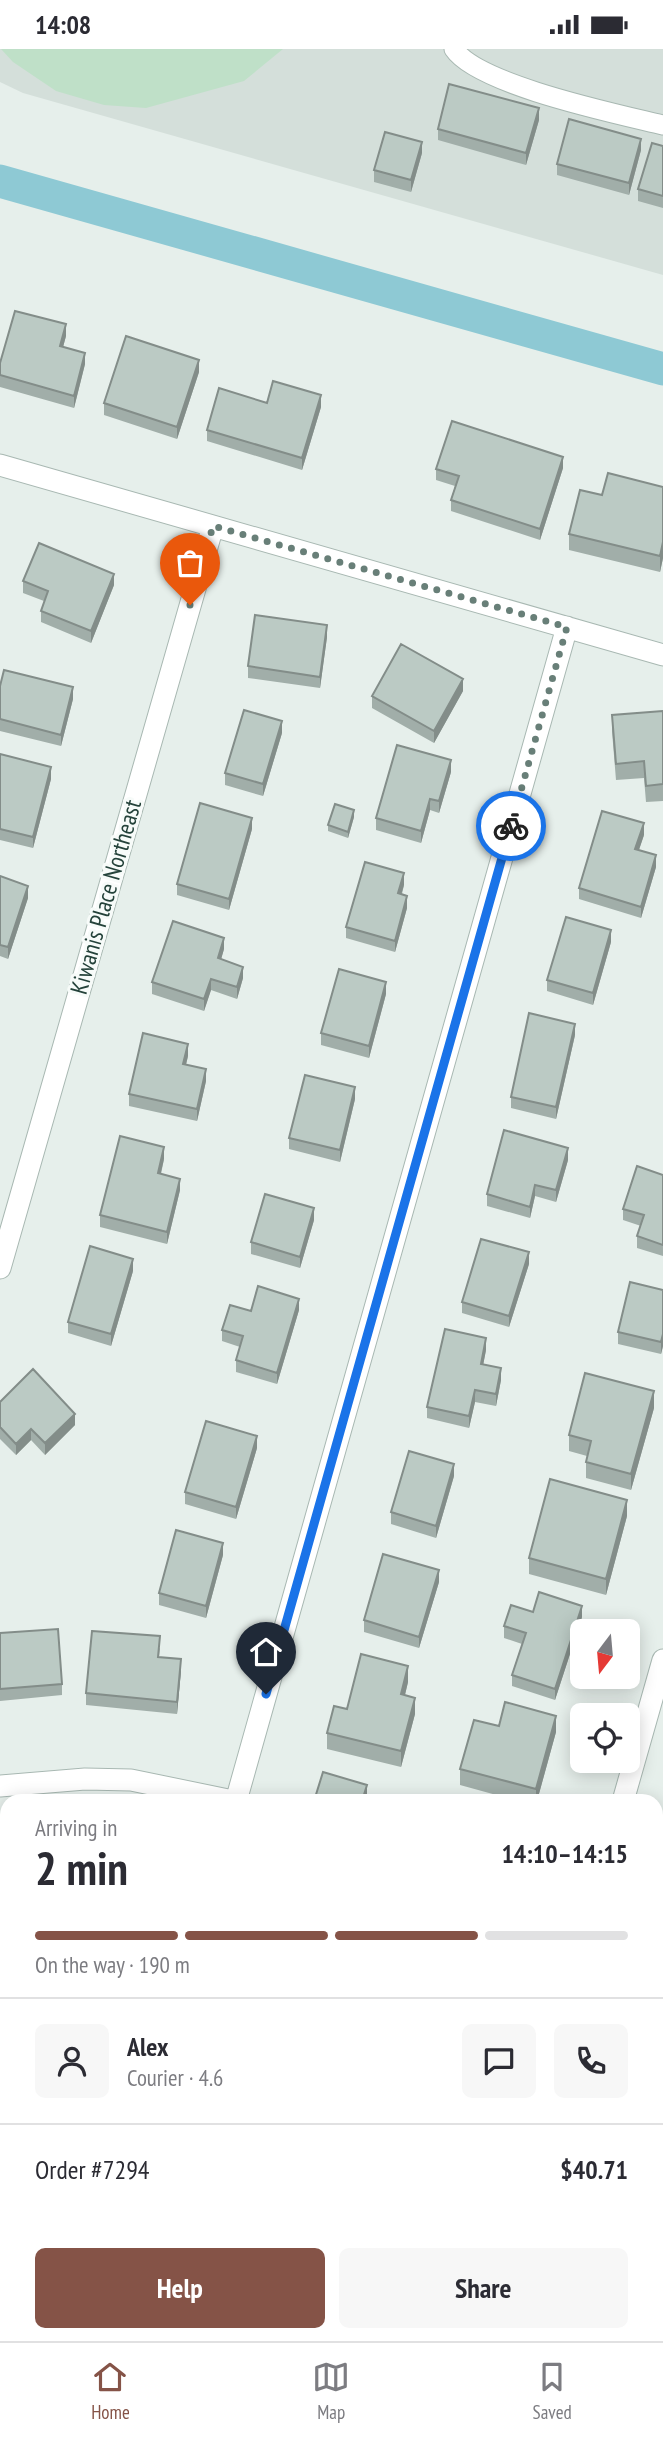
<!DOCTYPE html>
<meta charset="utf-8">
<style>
:root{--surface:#fff;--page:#f7f7f7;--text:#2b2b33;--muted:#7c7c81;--line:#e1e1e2;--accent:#855347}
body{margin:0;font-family:"PT Sans Narrow",sans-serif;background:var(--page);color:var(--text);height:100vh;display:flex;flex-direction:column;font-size:26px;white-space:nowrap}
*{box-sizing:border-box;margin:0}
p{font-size:23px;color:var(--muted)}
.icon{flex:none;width:38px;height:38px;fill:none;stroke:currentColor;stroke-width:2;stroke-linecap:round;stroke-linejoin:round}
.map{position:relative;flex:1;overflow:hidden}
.sheet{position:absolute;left:0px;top:1745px;width:663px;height:548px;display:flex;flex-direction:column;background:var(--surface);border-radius:21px 21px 0 0;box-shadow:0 4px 18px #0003}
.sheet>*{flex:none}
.needle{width:46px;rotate:196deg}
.fabs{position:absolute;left:570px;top:1570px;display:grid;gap:14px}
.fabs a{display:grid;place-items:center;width:70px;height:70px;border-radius:10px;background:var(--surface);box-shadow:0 4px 18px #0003;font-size:35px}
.pin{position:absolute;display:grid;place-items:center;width:60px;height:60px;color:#fff;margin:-72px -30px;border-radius:50% 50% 50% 0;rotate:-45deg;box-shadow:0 0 7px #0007}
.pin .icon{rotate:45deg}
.courier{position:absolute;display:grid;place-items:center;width:70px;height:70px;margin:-35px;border:5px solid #1a73e8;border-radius:50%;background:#fff;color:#222;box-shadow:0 2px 9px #0007}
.headline em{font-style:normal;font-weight:600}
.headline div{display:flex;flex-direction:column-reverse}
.headline{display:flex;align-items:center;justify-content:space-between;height:119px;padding:0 35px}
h1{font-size:46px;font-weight:600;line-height:52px}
.bar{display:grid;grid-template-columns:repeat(4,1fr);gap:10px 7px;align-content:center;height:84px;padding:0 35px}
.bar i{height:9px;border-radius:5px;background:var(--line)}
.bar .active{background:var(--accent)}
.bar p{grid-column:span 4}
.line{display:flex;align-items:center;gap:18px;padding:0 35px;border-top:2px solid var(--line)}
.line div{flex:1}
.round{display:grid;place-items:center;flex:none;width:74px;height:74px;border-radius:10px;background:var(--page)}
.primary-button{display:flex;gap:14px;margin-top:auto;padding:14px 35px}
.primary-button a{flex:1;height:80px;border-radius:10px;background:var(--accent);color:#fff;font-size:28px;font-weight:600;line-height:80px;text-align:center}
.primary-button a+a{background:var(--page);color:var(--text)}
.status{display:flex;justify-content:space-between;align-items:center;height:49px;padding:0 35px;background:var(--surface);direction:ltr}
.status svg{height:19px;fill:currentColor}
.dock{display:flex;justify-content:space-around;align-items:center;height:98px;border-top:2px solid var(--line);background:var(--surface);font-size:19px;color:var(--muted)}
.dock a{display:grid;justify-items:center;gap:4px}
.dock .active{color:var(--accent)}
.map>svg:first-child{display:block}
.built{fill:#d4dfda}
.green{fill:#bfe0c8}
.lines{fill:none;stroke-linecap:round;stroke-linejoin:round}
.canal{stroke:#8ec9d4;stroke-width:33}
.lane-casing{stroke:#a8b8b2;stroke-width:21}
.street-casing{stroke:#a8b8b2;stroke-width:23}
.lane{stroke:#fff;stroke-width:19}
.street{stroke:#fff;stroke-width:21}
.wall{fill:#a1aea9}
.shaded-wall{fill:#838d89}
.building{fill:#bbcac4;stroke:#838d89;stroke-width:2}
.done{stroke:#687f78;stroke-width:7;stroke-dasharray:0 12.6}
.route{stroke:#1a73e8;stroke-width:9}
.labels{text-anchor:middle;stroke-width:6;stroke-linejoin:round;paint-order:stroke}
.street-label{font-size:24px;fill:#24423a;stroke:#f7fbf9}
</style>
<div class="status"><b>14:08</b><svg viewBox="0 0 49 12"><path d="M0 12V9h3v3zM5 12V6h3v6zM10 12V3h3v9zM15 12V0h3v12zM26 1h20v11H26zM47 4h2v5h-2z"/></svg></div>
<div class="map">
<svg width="663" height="2292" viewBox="0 0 663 2292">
<rect width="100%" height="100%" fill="#e6efeb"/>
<path class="built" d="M0,0H663V226L23,44L0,33Z"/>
<path class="green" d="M1,0H283L244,32L146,59L104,56L56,42L13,13Z"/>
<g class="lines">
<path class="canal" d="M0,132L663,320"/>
<g class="lane-casing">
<path id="lane" d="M454,0C478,36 618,65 663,76"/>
</g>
<g class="street-casing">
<path id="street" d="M0,416L663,606
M0,1219L213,477
M0,1737L85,1730L131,1731L233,1752
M236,1752L567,578
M623,1752L663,1611
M0,2137L7,2139
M528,2286L551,2292
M469,2292L471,2286"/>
</g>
<use href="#lane" class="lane"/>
<use href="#street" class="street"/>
</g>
<path class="wall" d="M539,71L526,116L438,91V80Z
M663,97V159L638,152V140Z
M641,101L629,146L557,126V115Z
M422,104L411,143L374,133V121Z
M66,287L63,298L85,315L74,359L0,338V314Z
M199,323L177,390L104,366V354Z
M267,354L321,358L302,421L207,392V381Z
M563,419L540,491L451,462V451L455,437L436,431V420Z
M663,438V509L660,523L569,501V485L602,446Z
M23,532L114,536L91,594L41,573V562L44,552L23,544Z
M327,588L320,639L248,629V617Z
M0,637L73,650L61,697L0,682Z
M463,642L434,694L372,659V647Z
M663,662V752L646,753L644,729L616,731L612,682V666Z
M282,684L263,747L225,736V724Z
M0,705L51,730L33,799L0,791Z
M451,723L439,764L430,761L421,794L376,781V769Z
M354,768L348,789L328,782V776Z
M252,780L229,861L177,846V835Z
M644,786L639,801L656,818L641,869L579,850V839Z
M0,827L28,849L8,910L0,907Z
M404,836L402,845L407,859L395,903L346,889V878Z
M611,893L593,956L547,942V931Z
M224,900L221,910L243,929L237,950L211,941L204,962L152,945V933Z
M386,945L369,1009L321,996V984Z
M575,986L556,1070L511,1059V1048Z
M188,1007L186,1016L206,1032L197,1072L129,1057V1045Z
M355,1050L340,1113L289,1100V1089Z
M164,1110L161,1125L180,1141L167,1195L100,1178V1166Z
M568,1111L556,1153L535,1147L530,1169L487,1157V1145Z
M663,1126V1207L637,1199V1187L641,1177L623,1171V1160Z
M314,1171L300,1219L251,1205V1193Z
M529,1215L509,1278L462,1264V1253Z
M133,1222L111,1297L68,1284V1273Z
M663,1241V1297L661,1305L618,1295V1283Z
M299,1261L277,1335L236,1323V1311L240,1298L222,1292V1281L251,1262Z
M486,1301L483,1316L501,1331L496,1357L475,1353L469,1379L427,1369V1358Z
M0,1353L75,1376L45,1406L31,1391L16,1406L0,1390Z
M654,1359L631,1441L586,1429V1413L587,1407L569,1402V1386Z
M257,1399L236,1470L185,1455V1443Z
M454,1427L436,1489L391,1475V1463Z
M627,1467L606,1546L529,1525V1509Z
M223,1506L206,1569L159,1556V1544Z
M439,1533L419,1599L364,1583V1571Z
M533,1563L582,1568L555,1651L512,1637V1626L522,1595L504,1589V1577Z
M0,1584L62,1635V1646L0,1652Z
M160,1599L159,1608L181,1622L177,1665L86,1656V1644Z
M408,1633L405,1646L415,1665L401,1718L327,1700V1684L347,1660Z
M499,1677L556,1683L537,1752H518L460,1736V1720Z
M663,1873V1900L659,1898V1887Z
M656,1934L663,1936V2016L656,2014Z
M7,2007V2043L0,2036V2014Z
M0,2214L7,2216V2283L0,2281Z
M16,2286H56L55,2292H39Z"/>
<path class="shaded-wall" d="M539,59V71L526,116V104Z
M641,90V101L629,146V134Z
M422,93V104L411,143V131Z
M66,275V287L60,309V297Z
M85,304V315L74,359V347Z
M199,311V323L177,390V378Z
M321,346V358L302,421V409Z
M563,408V419L540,491V480Z
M663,493V509L660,523V507Z
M114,525V536L91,594V582Z
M327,576V588L320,639V628Z
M463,630V642L434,694V682Z
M73,638V650L61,697V686Z
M282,672V684L263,747V735Z
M451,711V723L439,764V752Z
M51,718V730L33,799V788Z
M430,750V761L421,794V782Z
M354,761V768L348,789V783Z
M252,769V780L229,861V850Z
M644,774V786L635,812V800Z
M656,806V818L641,869V858Z
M404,824V836L398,856V844Z
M28,837V849L8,910V898Z
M407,847V859L395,903V892Z
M611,881V893L593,956V944Z
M224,889V900L218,921V909Z
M243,918V929L237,950V938Z
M211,930V941L204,962V950Z
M386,933V945L369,1009V997Z
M575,975V986L556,1070V1058Z
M188,995V1007L183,1027V1015Z
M206,1020V1032L197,1072V1060Z
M355,1038V1050L340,1113V1101Z
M164,1098V1110L158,1136V1124Z
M568,1099V1111L556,1153V1141Z
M180,1130V1141L167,1195V1183Z
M535,1136V1147L530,1169V1158Z
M314,1159V1171L300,1219V1208Z
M529,1203V1215L509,1278V1267Z
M133,1210V1222L111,1297V1285Z
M299,1250V1261L277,1335V1324Z
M663,1285V1297L661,1305V1293Z
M486,1289V1301L481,1327V1315Z
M501,1319V1331L496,1357V1345Z
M475,1341V1353L469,1379V1367Z
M654,1342V1359L631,1441V1425Z
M75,1365V1376L45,1406V1394Z
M31,1380V1391L16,1406V1395Z
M257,1387V1399L236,1470V1458Z
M454,1415V1427L436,1489V1477Z
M627,1451V1467L606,1546V1530Z
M223,1494V1506L206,1569V1557Z
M439,1521V1533L419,1599V1588Z
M582,1557V1568L555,1651V1640Z
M181,1610V1622L177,1665V1653Z
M408,1617V1633L401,1662V1645Z
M415,1649V1665L401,1718V1702Z
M556,1667V1683L537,1752H536V1740Z
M367,1736V1748L366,1752H362Z
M663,2055V2067L656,2089V2078Z
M663,2199V2210L656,2217V2206Z
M172,2286H177L175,2292H170Z"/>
<path class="building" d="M449,35L539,59L526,104L438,80Z
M569,70L641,90L629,134L557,115Z
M385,83L422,93L411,131L374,121Z
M652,94L663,97V147L638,140Z
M15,262L66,275L60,297L85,304L74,347L0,326V314Z
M126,287L199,311L177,378L104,354Z
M273,332L321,346L302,409L207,381L219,339L267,354Z
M452,372L563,408L540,480L451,451L459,427L436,420Z
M608,424L663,438V493L660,507L569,485L580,441L602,446Z
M39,494L114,525L91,582L41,562L48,542L23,532Z
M255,566L327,576L320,628L248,617Z
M401,595L463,630L434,682L372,647Z
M4,621L73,638L61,686L0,670V637Z
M244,661L282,672L263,735L225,724Z
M663,662V735L646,737L644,712L616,715L612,666Z
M397,696L451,711L439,752L430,750L421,782L376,769Z
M0,705L51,718L33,788L0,780Z
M200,754L252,769L229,850L177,835Z
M335,755L354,761L348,783L328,776Z
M602,762L644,774L635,800L656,806L641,858L579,839Z
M365,813L404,824L398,844L407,847L395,892L346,878Z
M0,827L28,837L8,898L0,896Z
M566,868L611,881L593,944L547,931Z
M173,872L224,889L218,909L243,918L237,938L211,930L204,950L152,933Z
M339,920L386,933L369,997L321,984Z
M529,964L575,975L556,1058L511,1048Z
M143,984L188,995L183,1015L206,1020L197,1060L129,1045Z
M305,1026L355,1038L340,1101L289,1089Z
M504,1081L568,1099L556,1141L535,1136L530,1158L487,1145Z
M120,1087L164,1098L158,1124L180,1130L167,1183L100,1166Z
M637,1117L663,1126V1196L637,1187L644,1166L623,1160Z
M265,1145L314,1159L300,1208L251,1193Z
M481,1190L529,1203L509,1267L462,1253Z
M90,1197L133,1210L111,1285L68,1273Z
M630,1233L663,1241V1285L661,1293L618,1283Z
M258,1237L299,1250L277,1324L236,1311L243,1287L222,1281L230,1256L251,1262Z
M445,1280L486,1289L481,1315L501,1319L496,1345L475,1341L469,1367L427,1358Z
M33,1320L75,1365L45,1394L31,1380L16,1395L0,1378V1353Z
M585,1324L654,1342L631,1425L586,1413L591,1392L569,1386Z
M206,1372L257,1387L236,1458L185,1443Z
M409,1402L454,1415L436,1477L391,1463Z
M550,1430L627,1451L606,1530L529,1509Z
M176,1481L223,1494L206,1557L159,1544Z
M383,1505L439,1521L419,1588L364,1571Z
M539,1543L582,1557L555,1640L512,1626L526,1584L504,1577L511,1556L533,1563Z
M58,1580L62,1635L0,1640V1584Z
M92,1582L160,1587L158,1608L181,1610L177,1653L86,1644Z
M361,1605L408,1617L401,1645L415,1649L401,1702L327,1684L334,1657L347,1660Z
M505,1653L556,1667L536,1740L460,1720L474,1671L499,1677Z
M323,1723L367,1736L362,1752H314Z
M663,1873V1888L659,1887Z
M656,1934L663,1936V2004L656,2002Z
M7,2007V2032L0,2024V2014Z
M656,2051L663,2053L656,2078Z
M656,2181L663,2187V2199L656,2206Z
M0,2214L7,2216V2271L0,2269Z
M86,2286H172L170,2292H84Z
M202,2286H252L275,2292H200Z"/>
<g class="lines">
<path class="done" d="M190,556L213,477L567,578L511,777"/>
<path class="route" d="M266,1645L511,777"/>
</g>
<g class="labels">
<g class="street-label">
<text transform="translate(106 848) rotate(-74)" y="8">Kiwanis Place Northeast</text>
</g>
</g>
</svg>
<div class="fabs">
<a><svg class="needle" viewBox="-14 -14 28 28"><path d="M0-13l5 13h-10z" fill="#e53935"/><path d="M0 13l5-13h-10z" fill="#7c7c81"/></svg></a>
<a><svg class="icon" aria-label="locate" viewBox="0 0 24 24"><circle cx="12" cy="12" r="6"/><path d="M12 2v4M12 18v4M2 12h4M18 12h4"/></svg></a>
</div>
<div class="pin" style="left:190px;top:556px;background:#ea580c"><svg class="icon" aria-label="bag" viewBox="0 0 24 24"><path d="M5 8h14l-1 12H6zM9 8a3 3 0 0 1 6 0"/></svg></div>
<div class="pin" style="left:266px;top:1645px;background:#1f2937"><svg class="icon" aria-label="home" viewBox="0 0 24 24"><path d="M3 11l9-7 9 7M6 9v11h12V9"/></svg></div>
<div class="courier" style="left:511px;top:777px"><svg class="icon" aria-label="bike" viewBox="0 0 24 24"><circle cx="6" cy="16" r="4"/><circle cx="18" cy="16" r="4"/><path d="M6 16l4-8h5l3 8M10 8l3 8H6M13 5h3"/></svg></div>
<section class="sheet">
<div class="headline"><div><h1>2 min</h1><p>Arriving in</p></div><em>14:10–14:15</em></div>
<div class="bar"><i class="active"></i><i class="active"></i><i class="active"></i><i></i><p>On the way · 190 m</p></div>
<div class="line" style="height:126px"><a class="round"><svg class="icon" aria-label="person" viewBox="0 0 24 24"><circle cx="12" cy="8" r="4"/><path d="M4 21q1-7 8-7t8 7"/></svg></a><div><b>Alex</b><p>Courier · 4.6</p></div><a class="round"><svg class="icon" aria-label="chat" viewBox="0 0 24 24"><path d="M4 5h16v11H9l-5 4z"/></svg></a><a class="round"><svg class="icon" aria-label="phone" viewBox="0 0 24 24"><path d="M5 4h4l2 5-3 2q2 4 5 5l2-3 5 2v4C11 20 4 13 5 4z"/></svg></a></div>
<div class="line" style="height:91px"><div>Order #7294</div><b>$40.71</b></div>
<div class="primary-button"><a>Help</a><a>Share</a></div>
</section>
</div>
<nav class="dock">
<a class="active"><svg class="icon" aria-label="home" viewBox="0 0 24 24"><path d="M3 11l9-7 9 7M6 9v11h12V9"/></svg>Home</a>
<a><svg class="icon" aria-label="map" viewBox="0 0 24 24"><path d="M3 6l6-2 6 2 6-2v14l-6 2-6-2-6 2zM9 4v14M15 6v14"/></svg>Map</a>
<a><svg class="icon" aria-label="saved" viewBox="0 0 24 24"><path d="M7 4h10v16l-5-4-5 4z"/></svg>Saved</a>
</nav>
